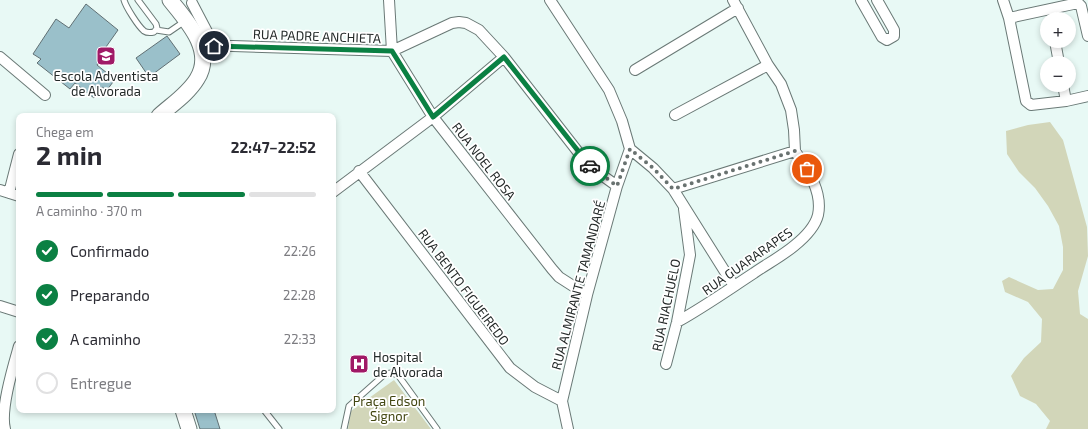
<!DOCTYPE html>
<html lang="pt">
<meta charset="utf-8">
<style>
:root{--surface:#fff;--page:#f7f7f7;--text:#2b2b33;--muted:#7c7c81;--line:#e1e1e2;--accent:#0b8043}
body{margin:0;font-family:"Exo 2",sans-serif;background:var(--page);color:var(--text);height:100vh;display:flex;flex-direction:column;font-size:15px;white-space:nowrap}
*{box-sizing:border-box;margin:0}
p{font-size:13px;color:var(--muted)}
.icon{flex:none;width:22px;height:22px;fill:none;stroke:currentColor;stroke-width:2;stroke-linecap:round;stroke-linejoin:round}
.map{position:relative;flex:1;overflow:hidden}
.side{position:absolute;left:16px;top:113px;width:320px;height:300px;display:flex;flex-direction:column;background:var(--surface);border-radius:8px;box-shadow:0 2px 6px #0003}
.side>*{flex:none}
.fabs{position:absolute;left:1040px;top:12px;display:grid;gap:8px}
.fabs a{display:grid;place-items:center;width:36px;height:36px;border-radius:50%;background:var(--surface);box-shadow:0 2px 6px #0003;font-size:20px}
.pin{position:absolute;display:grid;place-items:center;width:34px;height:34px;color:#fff;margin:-17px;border:2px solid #fff;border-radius:50%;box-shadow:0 1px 4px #0007}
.courier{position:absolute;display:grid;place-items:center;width:40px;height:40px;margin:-20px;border:3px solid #0b8043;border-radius:50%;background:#fff;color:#222;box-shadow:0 1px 5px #0007}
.summary em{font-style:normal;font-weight:700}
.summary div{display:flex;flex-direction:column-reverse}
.summary{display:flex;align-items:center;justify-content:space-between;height:68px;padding:0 20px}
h1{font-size:26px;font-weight:700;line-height:30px}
.bar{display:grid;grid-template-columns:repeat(4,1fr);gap:6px 4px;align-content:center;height:48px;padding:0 20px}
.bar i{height:5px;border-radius:3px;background:var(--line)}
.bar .on{background:var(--accent)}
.bar p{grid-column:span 4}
ol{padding:0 20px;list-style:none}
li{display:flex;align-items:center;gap:12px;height:44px}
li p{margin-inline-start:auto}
li .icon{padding:4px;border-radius:50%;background:var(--accent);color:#fff;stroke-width:4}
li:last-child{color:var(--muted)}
li i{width:22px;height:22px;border:2px solid var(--line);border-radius:50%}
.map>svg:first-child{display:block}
.green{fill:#d2d6b9}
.building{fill:#9ac0ca;stroke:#617074}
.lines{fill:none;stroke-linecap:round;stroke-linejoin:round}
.lane-casing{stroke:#6a7976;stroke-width:7}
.street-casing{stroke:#6a7976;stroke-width:12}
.secondary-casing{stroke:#6a7976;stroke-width:17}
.lane{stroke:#fff;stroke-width:5}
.street{stroke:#fff;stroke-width:10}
.secondary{stroke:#fff;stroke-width:15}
.done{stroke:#697270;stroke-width:4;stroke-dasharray:0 7.2}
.route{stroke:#0b8043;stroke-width:5}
.labels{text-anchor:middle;stroke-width:3.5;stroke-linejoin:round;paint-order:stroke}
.street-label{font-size:13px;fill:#242a29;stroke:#fff}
.poi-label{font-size:13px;fill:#242a29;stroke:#fff}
.park-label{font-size:13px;fill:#424611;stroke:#fff}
</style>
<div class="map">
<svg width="1088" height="429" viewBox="0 0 1088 429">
<rect width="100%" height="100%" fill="#e8f9f5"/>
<path class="green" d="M1050,122L1063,140L1087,227L1088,256L1078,291L1080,314L1088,319V429H1046L1050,421L1036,404L1020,396L1011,376L1024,358L1041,342L1042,319L1028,302L1005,292L1002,281L1009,277L1038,290L1053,289L1063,270V247L1059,226L1048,206L1035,188L1019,172L1007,154L1006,131L1028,125Z
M394,380L431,429H348L351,411Z"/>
<path class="building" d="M86,4L118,30L101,54L103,55L97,65L112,77L110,79L113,82L107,90L102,87L94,98L75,83L70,89L37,63L41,59L33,54L56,19L69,28Z
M167,36L180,54L149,77L136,58Z
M194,410H214L220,429H200Z"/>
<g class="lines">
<g class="lane-casing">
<path id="lane" d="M124,0C126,7 138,26 144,31C147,33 150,33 154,32L157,28L156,24L138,0
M156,30L169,32L185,21
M264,410L279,429
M344,429L349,406L385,374L391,373L398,375L437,429"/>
</g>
<g class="street-casing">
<path id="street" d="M389,0L392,51L433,117L552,269L559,277L587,295
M550,0L609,90L622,121L630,149L653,168L673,189L734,286
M733,0L768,65L781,84L791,110L794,130L795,151
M861,0L882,37L887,40L894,36V30L877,0
M1003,0L1009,18L1026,101L1031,105L1066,101L1088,96
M192,3L214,45
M1009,18L1078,3L1081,6L1088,36
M1055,41L1059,63
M201,45L392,51L452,23L459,22L466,23L479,30L504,57L589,166L617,186
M0,57L45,95
M635,70L738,8
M1063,85L1066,101
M675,115L768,65
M359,171L510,368L535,387L562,401
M673,189L795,151C807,169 823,191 818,215C815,227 804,238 794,246C782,256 767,264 754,273C728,290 704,307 677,322
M0,190L19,196
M333,192L433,117L504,57
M9,193L19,154
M0,306L19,312
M666,364L677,322L690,255L684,209
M5,429C0,410 13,367 19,346
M568,429L562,401L587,295L617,186L630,149"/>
</g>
<g class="secondary-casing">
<path id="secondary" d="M159,116C171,105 188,94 197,79C215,51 187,21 170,0
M183,410L189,429"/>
</g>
<use href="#lane" class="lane"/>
<use href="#street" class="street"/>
<use href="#secondary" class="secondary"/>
</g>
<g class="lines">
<path class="done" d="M590,166L617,186L630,149L653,168L673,189L795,151L807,169"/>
<path class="route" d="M214,46L392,51L433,117L504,57L590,166"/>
</g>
<defs>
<g id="school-square" transform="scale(1)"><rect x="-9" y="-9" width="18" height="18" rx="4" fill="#a01966" stroke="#fff"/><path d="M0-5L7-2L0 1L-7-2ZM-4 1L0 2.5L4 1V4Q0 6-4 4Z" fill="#fff"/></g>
<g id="hospital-square" transform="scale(1)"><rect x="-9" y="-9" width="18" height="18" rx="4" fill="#a01966" stroke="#fff"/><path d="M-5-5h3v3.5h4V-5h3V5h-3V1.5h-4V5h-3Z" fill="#fff"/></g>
</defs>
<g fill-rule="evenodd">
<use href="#school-square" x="106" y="56"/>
<use href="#hospital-square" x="359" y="364"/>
</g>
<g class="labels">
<g class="street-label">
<text transform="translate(317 36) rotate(2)" y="5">RUA PADRE ANCHIETA</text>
<text transform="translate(484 161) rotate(52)" y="5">RUA NOEL ROSA</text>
<text transform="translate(747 261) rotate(-35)" y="5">RUA GUARARAPES</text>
<text transform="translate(578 285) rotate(-75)" y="5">RUA ALMIRANTE TAMANDARÉ</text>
<text transform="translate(464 287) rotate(53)" y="5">RUA BENTO FIGUEIREDO</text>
<text transform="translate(666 305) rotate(-78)" y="5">RUA RIACHUELO</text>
</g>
<g class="poi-label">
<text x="106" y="81">Escola Adventista<tspan x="106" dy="15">de Alvorada</tspan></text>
<text x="373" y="362" text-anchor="start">Hospital<tspan x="373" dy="15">de Alvorada</tspan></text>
</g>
<g class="park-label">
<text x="389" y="406">Praça Edson<tspan x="389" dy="15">Signor</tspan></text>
</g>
</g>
</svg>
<div class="fabs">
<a>+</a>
<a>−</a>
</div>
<div class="pin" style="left:807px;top:169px;background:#ea580c"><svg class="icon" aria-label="bag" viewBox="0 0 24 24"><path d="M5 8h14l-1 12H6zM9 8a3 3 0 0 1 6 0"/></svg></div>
<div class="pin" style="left:214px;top:46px;background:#1f2937"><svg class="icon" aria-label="home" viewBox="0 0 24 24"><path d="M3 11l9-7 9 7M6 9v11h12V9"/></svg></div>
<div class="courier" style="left:590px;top:166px"><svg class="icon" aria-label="car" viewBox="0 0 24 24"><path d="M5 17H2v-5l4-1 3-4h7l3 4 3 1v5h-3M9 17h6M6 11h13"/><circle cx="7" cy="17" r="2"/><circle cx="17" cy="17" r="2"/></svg></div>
<section class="side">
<div class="summary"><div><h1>2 min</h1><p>Chega em</p></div><em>22:47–22:52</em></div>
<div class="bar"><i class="on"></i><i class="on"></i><i class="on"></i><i></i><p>A caminho · 370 m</p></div>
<ol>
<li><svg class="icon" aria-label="check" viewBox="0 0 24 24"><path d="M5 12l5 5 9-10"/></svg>Confirmado<p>22:26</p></li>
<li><svg class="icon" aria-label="check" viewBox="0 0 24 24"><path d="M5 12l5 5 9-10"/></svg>Preparando<p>22:28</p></li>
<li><svg class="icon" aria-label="check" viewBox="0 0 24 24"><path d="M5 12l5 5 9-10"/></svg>A caminho<p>22:33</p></li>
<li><i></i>Entregue</li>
</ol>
</section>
</div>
